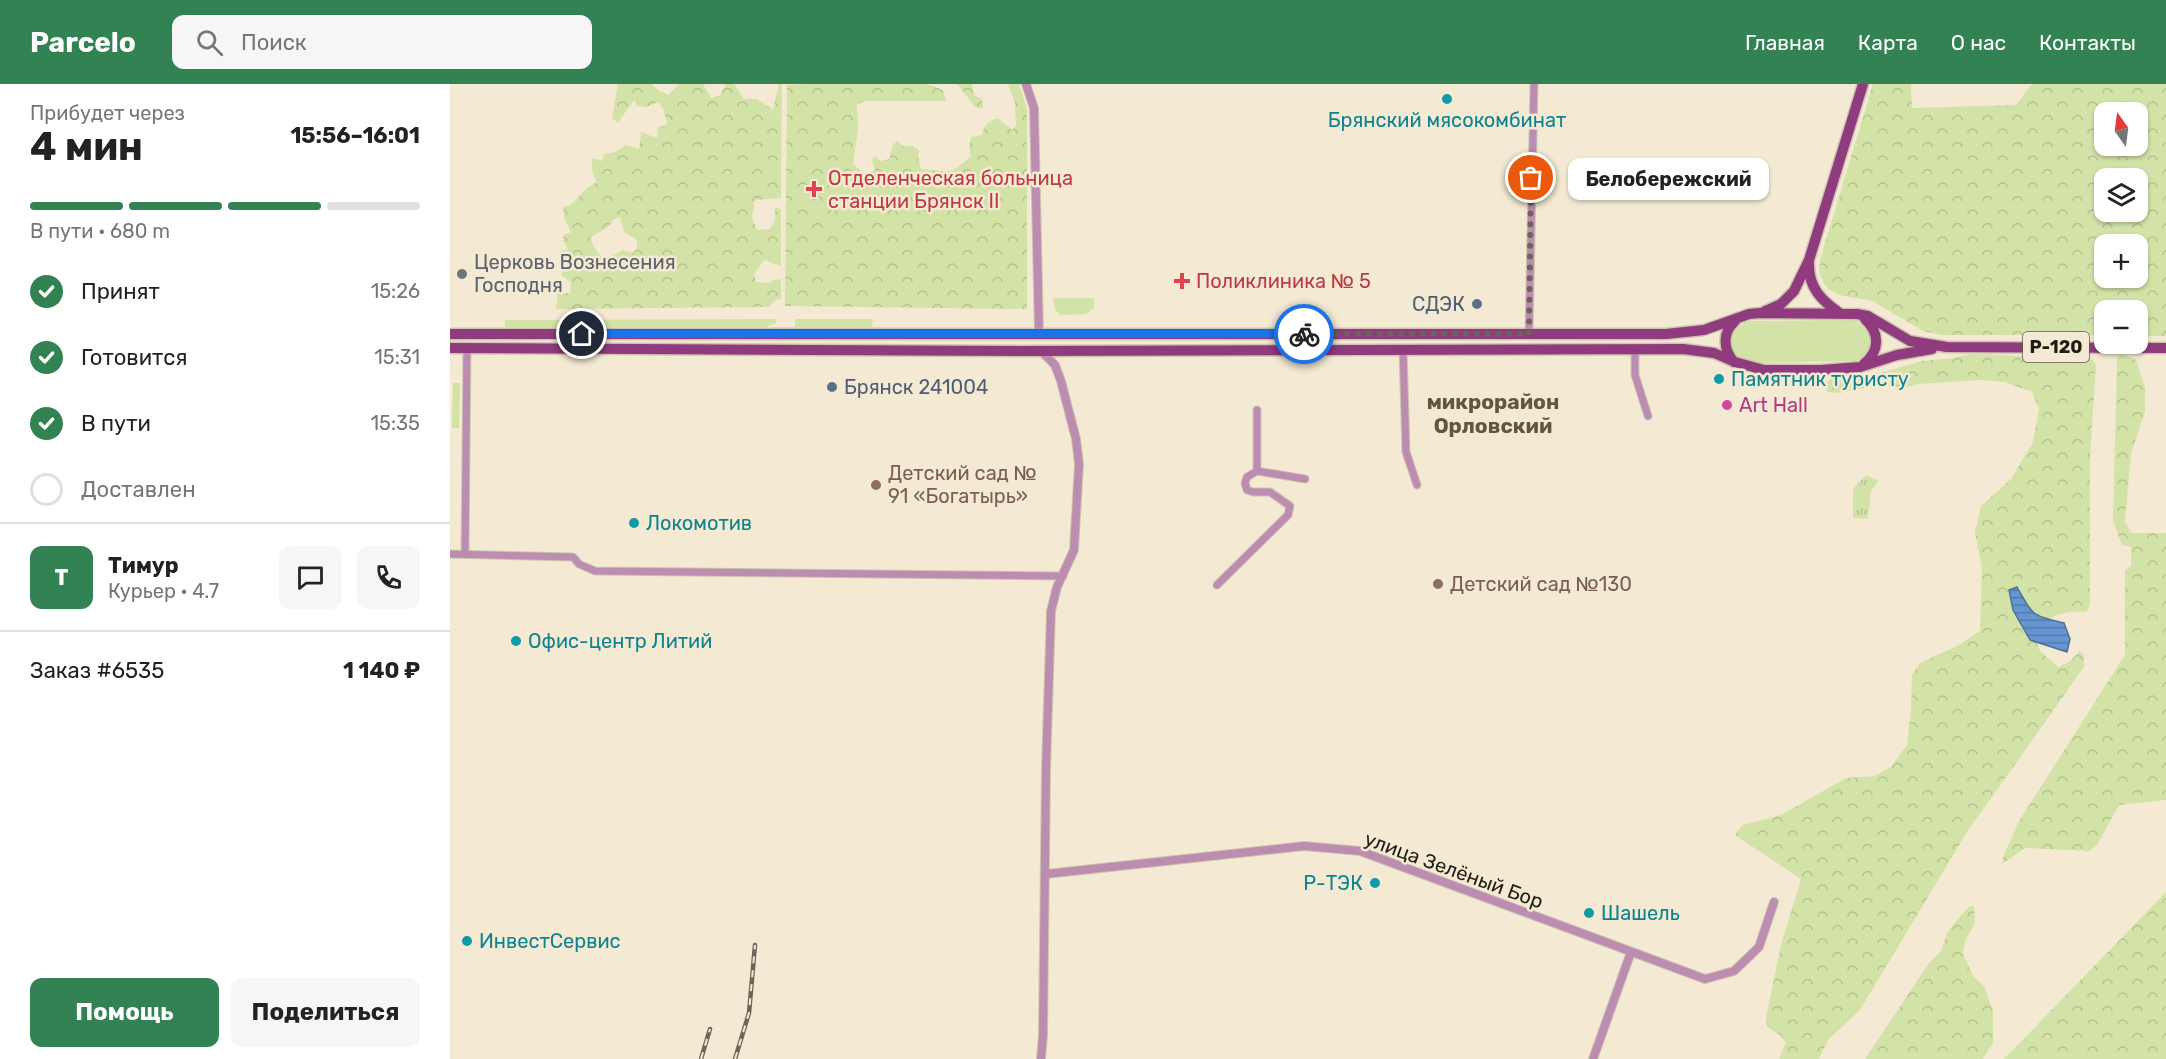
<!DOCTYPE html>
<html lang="ru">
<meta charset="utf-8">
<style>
:root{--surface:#fff;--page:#f6f6f6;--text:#222;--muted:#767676;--line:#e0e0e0;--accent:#328253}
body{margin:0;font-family:Rubik,sans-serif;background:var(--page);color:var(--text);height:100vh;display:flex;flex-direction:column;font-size:22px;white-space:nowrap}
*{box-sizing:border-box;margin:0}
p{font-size:20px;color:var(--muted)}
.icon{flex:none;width:33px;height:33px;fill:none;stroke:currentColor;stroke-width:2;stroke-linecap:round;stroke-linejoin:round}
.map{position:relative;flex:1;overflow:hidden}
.details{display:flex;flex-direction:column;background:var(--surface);width:450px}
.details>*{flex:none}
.needle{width:39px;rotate:346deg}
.controls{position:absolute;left:1644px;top:18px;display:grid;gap:12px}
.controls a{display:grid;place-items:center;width:54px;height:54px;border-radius:12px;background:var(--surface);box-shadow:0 2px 4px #0004;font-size:30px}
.pin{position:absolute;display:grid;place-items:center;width:51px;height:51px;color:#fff;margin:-26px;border:3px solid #fff;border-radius:50%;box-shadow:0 2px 6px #0007}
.courier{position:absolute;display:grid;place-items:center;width:60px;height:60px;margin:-30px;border:4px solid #1a73e8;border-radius:50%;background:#fff;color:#222;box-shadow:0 2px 8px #0007}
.bubble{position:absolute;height:42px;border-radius:12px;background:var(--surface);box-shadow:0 2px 4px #0004;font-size:20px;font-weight:700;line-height:42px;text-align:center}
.headline em{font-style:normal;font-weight:700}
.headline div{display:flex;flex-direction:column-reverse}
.headline{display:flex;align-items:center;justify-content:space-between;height:102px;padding:0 30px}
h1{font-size:39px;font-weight:700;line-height:45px}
.bar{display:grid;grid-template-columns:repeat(4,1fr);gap:9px 6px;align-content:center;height:72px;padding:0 30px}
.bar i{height:8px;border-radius:4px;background:var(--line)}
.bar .active{background:var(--accent)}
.bar p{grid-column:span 4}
.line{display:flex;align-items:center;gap:15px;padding:0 30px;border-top:2px solid var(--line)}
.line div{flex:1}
.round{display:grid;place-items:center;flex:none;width:63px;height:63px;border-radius:12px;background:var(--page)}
ol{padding:0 30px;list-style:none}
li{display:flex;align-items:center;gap:18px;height:66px}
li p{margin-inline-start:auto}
li .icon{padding:6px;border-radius:50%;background:var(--accent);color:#fff;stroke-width:4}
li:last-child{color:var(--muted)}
li i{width:33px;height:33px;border:3px solid var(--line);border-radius:50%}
.button{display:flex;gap:12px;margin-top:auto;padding:12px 30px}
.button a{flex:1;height:69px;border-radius:12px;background:var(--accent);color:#fff;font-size:24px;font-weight:700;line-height:69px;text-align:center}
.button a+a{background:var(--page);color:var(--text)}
header{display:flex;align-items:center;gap:36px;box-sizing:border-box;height:84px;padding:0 30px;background:var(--accent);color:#fff}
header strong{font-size:28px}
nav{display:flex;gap:33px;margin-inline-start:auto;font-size:21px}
.search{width:420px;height:54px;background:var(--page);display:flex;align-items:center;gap:15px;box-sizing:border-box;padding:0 21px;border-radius:12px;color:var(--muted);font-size:22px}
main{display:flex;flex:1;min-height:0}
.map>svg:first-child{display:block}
.grass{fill:#d3e3a7}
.forest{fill:url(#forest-crowns);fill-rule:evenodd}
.park{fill:url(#park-tufts)}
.water{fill:url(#water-rules);stroke:#517199;stroke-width:1.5}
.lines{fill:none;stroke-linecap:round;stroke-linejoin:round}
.minor-casing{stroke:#cec5b1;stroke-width:9}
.tertiary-casing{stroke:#cec5b1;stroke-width:10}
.primary-casing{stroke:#cec5b1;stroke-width:13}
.minor{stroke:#bd8db1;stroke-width:7}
.tertiary{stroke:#bd8db1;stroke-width:8}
.primary{stroke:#8f3b7e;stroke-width:10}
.rail-casing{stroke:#6c6659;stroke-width:4.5}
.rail{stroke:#f4ead3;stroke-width:2;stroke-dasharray:7;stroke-linecap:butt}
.done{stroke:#6b6558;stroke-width:6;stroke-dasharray:0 10.8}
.route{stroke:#1a73e8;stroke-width:8}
.culture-dot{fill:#0f9aa8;stroke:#f4ead3;stroke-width:2}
.health-dot{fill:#e0444e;stroke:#f4ead3;stroke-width:2}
.worship-dot{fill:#6b7280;stroke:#f4ead3;stroke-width:2}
.service-dot{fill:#5c6f8a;stroke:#f4ead3;stroke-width:2}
.hotel-dot{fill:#d1479c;stroke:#f4ead3;stroke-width:2}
.education-dot{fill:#8d6e63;stroke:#f4ead3;stroke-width:2}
.labels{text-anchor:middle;stroke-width:5;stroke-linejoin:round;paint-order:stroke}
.shield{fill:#f4ead3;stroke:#605a4e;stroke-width:1.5}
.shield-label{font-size:18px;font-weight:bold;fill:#211d15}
.culture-label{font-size:20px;fill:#0d838f;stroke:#f4ead3;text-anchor:start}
.health-label{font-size:20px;fill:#be3a42;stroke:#f4ead3;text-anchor:start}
.worship-label{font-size:20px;fill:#5b616d;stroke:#f4ead3;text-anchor:start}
.service-label{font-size:20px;fill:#4e5e75;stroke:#f4ead3;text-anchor:end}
.hotel-label{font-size:20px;fill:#b23c85;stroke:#f4ead3;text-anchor:start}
.education-label{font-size:20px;fill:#785e54;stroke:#f4ead3;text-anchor:start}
.street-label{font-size:20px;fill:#211d15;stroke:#f4ead3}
.neighbourhood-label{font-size:21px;font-weight:bold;fill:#605743;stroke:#f4ead3}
</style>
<header>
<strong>Parcelo</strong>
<div class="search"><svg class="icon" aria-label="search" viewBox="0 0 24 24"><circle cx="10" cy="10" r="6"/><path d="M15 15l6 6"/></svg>Поиск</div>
<nav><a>Главная</a><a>Карта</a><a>О нас</a><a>Контакты</a></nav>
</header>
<main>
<section class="details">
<div class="headline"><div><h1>4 мин</h1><p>Прибудет через</p></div><em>15:56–16:01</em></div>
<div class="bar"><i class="active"></i><i class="active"></i><i class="active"></i><i></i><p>В пути · 680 m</p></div>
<ol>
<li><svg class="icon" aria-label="check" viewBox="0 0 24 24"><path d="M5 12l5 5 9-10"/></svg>Принят<p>15:26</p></li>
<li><svg class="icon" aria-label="check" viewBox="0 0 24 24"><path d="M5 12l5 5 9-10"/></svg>Готовится<p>15:31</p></li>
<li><svg class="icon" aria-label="check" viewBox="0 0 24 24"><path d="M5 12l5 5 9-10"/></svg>В пути<p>15:35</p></li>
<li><i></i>Доставлен</li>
</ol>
<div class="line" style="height:108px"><b class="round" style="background:var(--accent);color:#fff">Т</b><div><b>Тимур</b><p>Курьер · 4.7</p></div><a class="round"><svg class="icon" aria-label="chat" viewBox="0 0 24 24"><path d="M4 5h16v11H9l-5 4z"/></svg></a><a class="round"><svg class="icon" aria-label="phone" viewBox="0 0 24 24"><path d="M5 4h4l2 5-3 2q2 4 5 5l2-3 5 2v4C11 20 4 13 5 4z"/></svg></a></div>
<div class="line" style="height:78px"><div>Заказ #6535</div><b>1 140 ₽</b></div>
<div class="button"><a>Помощь</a><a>Поделиться</a></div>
</section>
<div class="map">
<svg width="1716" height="975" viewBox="0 0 1716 975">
<defs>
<pattern id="forest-crowns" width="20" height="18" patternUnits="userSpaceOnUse" patternTransform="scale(1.5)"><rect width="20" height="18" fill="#d3e3a7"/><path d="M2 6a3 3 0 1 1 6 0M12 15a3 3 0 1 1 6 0" fill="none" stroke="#b5c28f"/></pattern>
<pattern id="park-tufts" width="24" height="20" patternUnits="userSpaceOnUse" patternTransform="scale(1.5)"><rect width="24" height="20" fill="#d3e3a7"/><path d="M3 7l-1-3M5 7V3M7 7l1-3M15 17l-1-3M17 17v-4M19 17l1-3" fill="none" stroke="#b5c28f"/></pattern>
<pattern id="water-rules" width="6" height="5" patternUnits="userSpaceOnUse" patternTransform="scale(1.5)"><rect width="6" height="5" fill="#6595d2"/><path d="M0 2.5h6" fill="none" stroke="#5379a9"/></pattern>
</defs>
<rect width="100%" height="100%" fill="#f4ead3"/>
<path class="grass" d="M603,214H644V224L636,230L611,231L605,226Z
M326,235V239L316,243H55V236Z
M345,235H423L422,243H345Z
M1403,236C1424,243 1427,267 1406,277L1302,279C1298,278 1292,276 1288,273C1274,262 1283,242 1298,237Z
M3,299H10L9,344H2Z"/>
<path class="forest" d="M168,0H201L209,7L219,11L229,0H253L261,14L270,11L276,0H284L294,15H307L323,25L329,0H332L331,114L305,116L302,133L307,146L320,145L325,136V123L331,125V182L314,176L304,190L306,198L319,199L324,196L331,195V215L325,216L319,223L106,225L108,209H120L121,199L111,191L115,179L109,174L110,167L118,165L113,157L114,150L121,149L114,133L113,123C124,121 125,116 133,108C136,104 142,101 146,98L142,86V74L152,77L154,70L165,68L176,61L189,65L191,48L207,54L208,43L217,40L213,24L208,18L197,23L187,22L184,16L168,39L162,34ZM170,133L174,148L187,156V164L183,169L173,166C166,171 159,171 153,176C149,167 142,164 141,153L158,143L164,135Z
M361,0H477L493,6L496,17H415L407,20L408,45L403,80L414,89L425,87L422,75L425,72L431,77L439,75L443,61L447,57L453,62H463L469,66L468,72L471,85C500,87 498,93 521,72L519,63L521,53L532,51C534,41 538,37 548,34L562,46L566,42L565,19L558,0H569L577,25V225L335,222L337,1Z
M507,0H522L524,11L532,15L533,24H526Z
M1423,0H1461L1462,24L1566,21L1582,0H1716V252H1688V226H1654V251H1491L1473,247L1422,217L1389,211L1379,206L1373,198L1369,187L1370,176ZM1654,28H1688V62H1654ZM1654,94H1688V128H1654ZM1688,160V194H1654V160Z
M1520,270L1637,274L1643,276L1646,281L1640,375V521L1636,528C1610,527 1599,531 1585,552L1590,567L1608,583L1619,578L1630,567L1634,572V583L1517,748L1410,926L1378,956L1369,975H1329L1336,959L1331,952L1317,943L1316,933L1332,857L1351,795L1285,751L1292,741L1331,731L1396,694L1425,692L1441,683L1457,661L1461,626L1462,591L1470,579L1509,561L1530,547L1532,485L1525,448L1531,422L1561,395L1583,358L1589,325L1582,308L1554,298L1529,296L1469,300L1453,304L1428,301L1390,309L1377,308L1376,298L1380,295H1408L1472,277L1503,274Z
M1671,270L1686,276L1695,304V328L1681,369L1675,438L1681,449H1716V716L1669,721L1647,761L1639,767L1575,764L1552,780L1553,773L1569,737L1675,571V486L1681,482V463L1672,461L1663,437L1667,274Z
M1716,808V975H1554Z
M1524,822L1525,839L1515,857L1513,869L1523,892L1534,902L1543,927V959L1533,975H1415L1479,879L1491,867L1498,847L1512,830L1519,823Z"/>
<path class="park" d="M1416,391L1429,397L1421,407L1418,435L1403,434V405Z"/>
<path class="water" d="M1567,503C1583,531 1581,532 1614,539L1620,555L1617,568L1580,556L1563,526L1559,506Z"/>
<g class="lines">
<g class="minor-casing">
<path id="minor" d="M1079,250L1084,0
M953,265L956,368L967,401
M1185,265V291L1198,332
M807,326V387L855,395
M0,470L123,473L129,480L145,487L613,492
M15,470L17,264
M767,501L838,431L840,422L820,408H803L797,406L795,399L797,393L807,387"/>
</g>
<g class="tertiary-casing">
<path id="tertiary" d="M576,0L584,24L589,250
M590,266L605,281L611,297L626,355L629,380L624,466L607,503L601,527L596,684L593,951L591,975
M596,790L854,762L910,767L1255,895L1284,887L1309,863L1324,818
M1143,975L1181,868"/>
</g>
<g class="primary-casing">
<path id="primary" d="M1359,179C1358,204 1372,217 1391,230
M1315,227L1331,220L1344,207L1359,176L1413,0
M0,250H1216L1254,246L1299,230L1310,229L1407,230L1418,232L1460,257L1497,263L1716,264
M0,264L573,267L1233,265L1264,269L1285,278L1314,286H1371L1410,283L1447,271L1482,265
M1284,278C1273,265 1272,249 1285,237
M1414,280C1430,267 1430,249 1415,235"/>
</g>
<use href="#minor" class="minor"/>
<use href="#tertiary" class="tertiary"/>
<use href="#primary" class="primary"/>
<g class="rail-casing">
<path id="rail" d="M251,975L260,945
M285,975L299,929L305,861"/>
</g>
<use href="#rail" class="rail"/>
</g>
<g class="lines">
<path class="done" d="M854,250H1079L1081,94"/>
<path class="route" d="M132,250H854"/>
</g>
<g class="culture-dot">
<circle cx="997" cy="15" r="6"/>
<circle cx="1269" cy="295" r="6"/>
<circle cx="184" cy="439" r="6"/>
<circle cx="66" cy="557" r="6"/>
<circle cx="925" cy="799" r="6"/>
<circle cx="1139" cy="829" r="6"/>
<circle cx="17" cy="857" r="6"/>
</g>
<g class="health-dot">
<path d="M361 96h6v6h6v6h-6v6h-6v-6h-6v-6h6z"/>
<path d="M729 188h6v6h6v6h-6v6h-6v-6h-6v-6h6z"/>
</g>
<circle class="worship-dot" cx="12" cy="190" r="6"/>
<g class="service-dot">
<circle cx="1027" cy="220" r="6"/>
<circle cx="382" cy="303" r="6"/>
</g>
<circle class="hotel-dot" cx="1277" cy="321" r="6"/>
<g class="education-dot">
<circle cx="426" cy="401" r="6"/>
<circle cx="988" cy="500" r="6"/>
</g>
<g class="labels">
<rect class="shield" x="1573" y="248" width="66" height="30" rx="4.5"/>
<g class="shield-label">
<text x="1606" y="269">Р-120</text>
</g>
<g class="culture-label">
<text x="997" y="43" text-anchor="middle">Брянский мясокомбинат</text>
<text x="1281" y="302">Памятник туристу</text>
<text x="196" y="446">Локомотив</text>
<text x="78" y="564">Офис-центр Литий</text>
<text x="913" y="806" text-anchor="end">Р-ТЭК</text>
<text x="1151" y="836">Шашель</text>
<text x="29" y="864">ИнвестСервис</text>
</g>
<g class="health-label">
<text x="378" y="101">Отделенческая больница<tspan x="378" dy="23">станции Брянск II</tspan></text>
<text x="746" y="204">Поликлиника № 5</text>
</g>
<g class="worship-label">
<text x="24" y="185">Церковь Вознесения<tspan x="24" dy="23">Господня</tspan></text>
</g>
<g class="service-label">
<text x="1015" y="227">СДЭК</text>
<text x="394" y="310" text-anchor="start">Брянск 241004</text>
</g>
<g class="hotel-label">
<text x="1289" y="328">Art Hall</text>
</g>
<g class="education-label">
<text x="438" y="396">Детский сад №<tspan x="438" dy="23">91 «Богатырь»</tspan></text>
<text x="1000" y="507">Детский сад №130</text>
</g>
<g class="street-label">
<text transform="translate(1004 786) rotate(20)" y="7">улица Зелёный Бор</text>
</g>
<g class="neighbourhood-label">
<text x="1043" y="325">микрорайон<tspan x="1043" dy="24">Орловский</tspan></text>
</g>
</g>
</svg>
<div class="controls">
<a><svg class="needle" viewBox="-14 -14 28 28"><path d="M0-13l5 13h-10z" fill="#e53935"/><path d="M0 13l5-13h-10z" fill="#767676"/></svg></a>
<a><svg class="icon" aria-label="layers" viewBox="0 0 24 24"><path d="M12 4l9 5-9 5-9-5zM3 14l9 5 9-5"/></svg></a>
<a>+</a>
<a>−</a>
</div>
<div class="pin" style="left:1081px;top:94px;background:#ea580c"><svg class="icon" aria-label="bag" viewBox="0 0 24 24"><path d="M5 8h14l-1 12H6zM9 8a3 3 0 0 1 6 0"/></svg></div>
<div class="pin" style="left:132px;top:250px;background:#1f2937"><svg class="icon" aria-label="home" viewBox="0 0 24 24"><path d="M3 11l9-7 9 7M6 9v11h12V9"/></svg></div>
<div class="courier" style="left:854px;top:250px"><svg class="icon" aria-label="bike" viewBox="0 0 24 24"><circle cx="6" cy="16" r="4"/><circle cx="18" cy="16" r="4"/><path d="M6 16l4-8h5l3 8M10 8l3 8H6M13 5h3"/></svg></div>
<div class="bubble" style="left:1118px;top:74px;width:201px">Белобережский</div>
</div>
</main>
